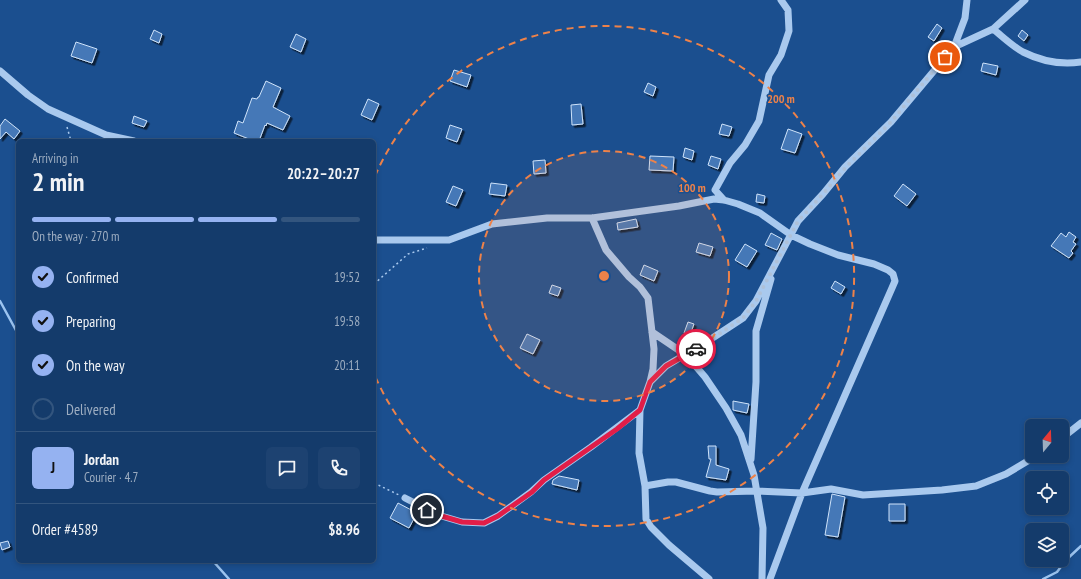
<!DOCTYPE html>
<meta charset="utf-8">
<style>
:root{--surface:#143b6b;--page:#1d4271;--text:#f1f3f6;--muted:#9dadc1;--line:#33557e;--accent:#95b2f1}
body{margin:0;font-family:"PT Sans Narrow",sans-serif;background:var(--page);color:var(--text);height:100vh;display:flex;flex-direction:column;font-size:15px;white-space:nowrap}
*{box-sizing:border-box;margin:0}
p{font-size:13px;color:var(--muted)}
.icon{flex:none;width:22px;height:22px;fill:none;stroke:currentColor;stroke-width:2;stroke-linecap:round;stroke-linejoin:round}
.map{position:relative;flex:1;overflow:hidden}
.drawer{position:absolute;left:16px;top:139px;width:360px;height:424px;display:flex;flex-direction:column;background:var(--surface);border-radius:6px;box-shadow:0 2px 6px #0003,0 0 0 1px var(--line)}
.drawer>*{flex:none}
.needle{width:26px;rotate:19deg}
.fabs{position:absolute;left:1025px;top:419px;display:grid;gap:8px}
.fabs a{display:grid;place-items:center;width:44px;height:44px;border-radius:6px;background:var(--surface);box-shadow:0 2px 6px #0003,0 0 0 1px var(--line);font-size:20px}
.pin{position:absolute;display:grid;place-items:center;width:34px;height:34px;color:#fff;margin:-17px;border:2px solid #fff;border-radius:50%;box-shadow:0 1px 4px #0007}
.courier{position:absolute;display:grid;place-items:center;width:40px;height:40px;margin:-20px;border:3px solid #e11d48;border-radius:50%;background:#fff;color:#222;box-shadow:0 1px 5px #0007}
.overview em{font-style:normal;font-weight:700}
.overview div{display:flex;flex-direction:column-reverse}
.overview{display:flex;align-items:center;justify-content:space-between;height:68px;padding:0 16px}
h1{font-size:26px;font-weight:700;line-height:30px}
.bar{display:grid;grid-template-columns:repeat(4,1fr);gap:6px 4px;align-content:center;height:48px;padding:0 16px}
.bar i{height:5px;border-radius:3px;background:var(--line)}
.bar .active{background:var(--accent)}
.bar p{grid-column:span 4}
.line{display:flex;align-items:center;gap:10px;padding:0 16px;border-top:1px solid var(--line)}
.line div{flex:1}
.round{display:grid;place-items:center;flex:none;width:42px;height:42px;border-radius:6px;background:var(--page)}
ol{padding:0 16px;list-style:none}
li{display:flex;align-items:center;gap:12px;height:44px}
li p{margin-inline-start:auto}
li .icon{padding:4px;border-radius:50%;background:var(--accent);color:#111;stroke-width:4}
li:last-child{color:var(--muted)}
li i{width:22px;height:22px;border:2px solid var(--line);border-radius:50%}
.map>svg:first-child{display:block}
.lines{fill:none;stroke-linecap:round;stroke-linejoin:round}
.stream{stroke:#9cc4f0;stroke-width:2.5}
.building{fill:#4478b7;stroke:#cfe3fa;filter:url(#shadow)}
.path{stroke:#a9c9ee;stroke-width:1.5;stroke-dasharray:2 3;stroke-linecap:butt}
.minor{stroke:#a9c9ee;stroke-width:7}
.done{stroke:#afc1d8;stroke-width:4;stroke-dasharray:0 7.2}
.route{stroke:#e11d48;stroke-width:5}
.ring{fill:none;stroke:#ee8249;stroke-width:2;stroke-dasharray:7 5}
.centre{fill:#ee8249;stroke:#1b4f8f;stroke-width:2}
.ring-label{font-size:12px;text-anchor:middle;font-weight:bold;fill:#ee8249;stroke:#1b4f8f;stroke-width:3;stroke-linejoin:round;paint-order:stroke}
</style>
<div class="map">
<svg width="1081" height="579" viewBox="0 0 1081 579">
<defs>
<filter id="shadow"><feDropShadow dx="2.5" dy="2.5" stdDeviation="0" flood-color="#0009"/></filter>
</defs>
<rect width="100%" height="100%" fill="#1b4f8f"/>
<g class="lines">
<path class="stream" d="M0,301L18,334
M213,561L229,579
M1043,579L1057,572L1066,560L1081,546"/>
</g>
<path class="building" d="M937,24L942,28L934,41L928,37Z
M154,30L162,34L159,43L150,39Z
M1022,30L1028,35L1024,41L1018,36Z
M296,34L306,39L301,52L290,47Z
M76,42L97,49L92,63L71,56Z
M983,63L998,66L996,75L981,71Z
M454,70L471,75L467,87L450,81Z
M266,81L281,88L273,107L290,116L283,130L267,123L266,126L265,125L259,141H254L234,133L238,121L243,123L252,98L257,99L258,97H259Z
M648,83L656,87L653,96L644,92Z
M368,99L379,104L372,120L361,115Z
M581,104L583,124L572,125L571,105Z
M134,116L147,121L144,127L132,123Z
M5,119L20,131L14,139L6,132L0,139V126Z
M722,124L732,127L729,136L719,134Z
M450,125L462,129L457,142L446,138Z
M788,129L802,134L795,153L781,149Z
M685,148L694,151L692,160L683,157Z
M650,156L674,157L673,171L649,170Z
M711,156L721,159L718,169L708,165Z
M545,160L546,173L534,174L533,161Z
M491,183L507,185L505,196L489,194Z
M903,184L916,194L907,206L894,196Z
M453,186L463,190L456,206L446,202Z
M757,194L765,196L764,203L756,202Z
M636,219L638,227L618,230L617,223Z
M1069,232L1076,237L1073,242L1076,244L1071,251L1073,253L1069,258L1051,246L1061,233L1066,237Z
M771,233L782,239L777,250L765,245Z
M699,243L713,247L710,256L696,252Z
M745,244L757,251L747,267L735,260Z
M644,265L658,271L654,281L640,275Z
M835,281L845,287L841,294L831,288Z
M552,285L561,288L558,296L549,293Z
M688,322L694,324L690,335L684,333Z
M527,334L540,340L533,354L520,348Z
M733,401L749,404L747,413L733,410Z
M708,446H716V465L729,469L726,480L706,477L711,459H709Z
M559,476L579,480L577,490L552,484L553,480Z
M832,494L845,497L838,537L825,535Z
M398,503L417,513L409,528L390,518Z
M889,504H905V521H889Z
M8,541L10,547L2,550L0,543Z"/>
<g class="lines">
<path class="path" d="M67,127L71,141
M374,284L408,254L427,248
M374,483L399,495"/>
<path class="minor" d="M993,29C1002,36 1012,46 1023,52C1041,61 1061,65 1081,62
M954,47L965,18L967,0
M0,71L28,95L48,109L106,135L134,141
M724,200L715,190L730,163L745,145L759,121L769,75L781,55L789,31L788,10L781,0
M592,218L606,250L629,277L640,287L648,298L654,349L653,369L650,382
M374,240H449L492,224L547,218H592L679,206L714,199L724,200L738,204L760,213L791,235L810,244L838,255L874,264L888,270L893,274L895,281L892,288L802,493L770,579
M652,332L686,355L705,377L726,408L741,435L754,475L763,528L762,579
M1062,438L1081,423
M751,459L756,382V331L771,279
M645,486L668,482H676L710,491L717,492L756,491L802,493L831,489L863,495L942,490L976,486L1006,474L1036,456
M405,498L438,515L462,522L484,523L498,516L531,492L544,480L591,447L640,410
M709,579L669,545L651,527L646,519L645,486L639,453L640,410L650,382L666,366L711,339L743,318L756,301L798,221L823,194L845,167L891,122L954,47L993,29L1025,0"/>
</g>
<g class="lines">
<path class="done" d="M696,349L743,318L756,301L798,221L823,194L846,167L891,122L945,57"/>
<path class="route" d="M427,510L438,515L462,522L484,523L498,516L532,492L544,480L617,429L640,410L650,382L666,366L696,349"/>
</g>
<circle cx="604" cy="276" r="125" fill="#ee8249" fill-opacity=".12"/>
<g class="ring">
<circle cx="604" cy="276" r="125"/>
<path d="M375 176A250 250 0 1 1 375 376"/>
</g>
<circle cx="604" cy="276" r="6" class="centre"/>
<g class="ring-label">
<text x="781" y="103">200 m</text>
<text x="692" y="192">100 m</text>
</g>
</svg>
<div class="fabs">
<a><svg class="needle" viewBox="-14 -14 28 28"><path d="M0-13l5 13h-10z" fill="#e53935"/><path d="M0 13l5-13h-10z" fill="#9dadc1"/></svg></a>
<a><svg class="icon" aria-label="locate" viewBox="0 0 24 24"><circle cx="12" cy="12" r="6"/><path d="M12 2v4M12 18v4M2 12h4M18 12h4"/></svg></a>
<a><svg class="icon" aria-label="layers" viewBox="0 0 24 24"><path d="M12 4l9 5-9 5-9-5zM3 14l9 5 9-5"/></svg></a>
</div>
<div class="pin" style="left:945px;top:57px;background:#ea580c"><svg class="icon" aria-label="bag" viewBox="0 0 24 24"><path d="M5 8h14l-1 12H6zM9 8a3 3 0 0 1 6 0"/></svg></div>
<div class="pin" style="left:427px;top:510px;background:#1f2937"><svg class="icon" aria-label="home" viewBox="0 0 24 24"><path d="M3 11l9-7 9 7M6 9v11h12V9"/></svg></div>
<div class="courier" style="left:696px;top:349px"><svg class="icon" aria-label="car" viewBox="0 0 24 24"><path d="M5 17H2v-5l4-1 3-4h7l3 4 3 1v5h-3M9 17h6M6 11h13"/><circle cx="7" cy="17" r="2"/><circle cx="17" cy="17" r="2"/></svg></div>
<section class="drawer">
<div class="overview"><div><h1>2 min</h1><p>Arriving in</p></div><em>20:22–20:27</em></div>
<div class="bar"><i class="active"></i><i class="active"></i><i class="active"></i><i></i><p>On the way · 270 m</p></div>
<ol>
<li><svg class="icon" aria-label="check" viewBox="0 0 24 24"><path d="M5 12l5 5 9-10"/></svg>Confirmed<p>19:52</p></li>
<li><svg class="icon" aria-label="check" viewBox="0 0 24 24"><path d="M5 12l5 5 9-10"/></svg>Preparing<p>19:58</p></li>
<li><svg class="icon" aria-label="check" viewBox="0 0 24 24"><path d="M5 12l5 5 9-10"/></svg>On the way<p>20:11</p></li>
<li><i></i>Delivered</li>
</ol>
<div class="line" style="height:72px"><b class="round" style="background:var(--accent);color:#111">J</b><div><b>Jordan</b><p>Courier · 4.7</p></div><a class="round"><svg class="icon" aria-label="chat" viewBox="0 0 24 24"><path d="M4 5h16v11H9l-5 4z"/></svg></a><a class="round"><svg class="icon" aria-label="phone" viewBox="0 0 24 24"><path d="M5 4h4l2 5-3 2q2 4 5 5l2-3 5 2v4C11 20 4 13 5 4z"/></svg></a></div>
<div class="line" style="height:52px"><div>Order #4589</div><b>$8.96</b></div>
</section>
</div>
